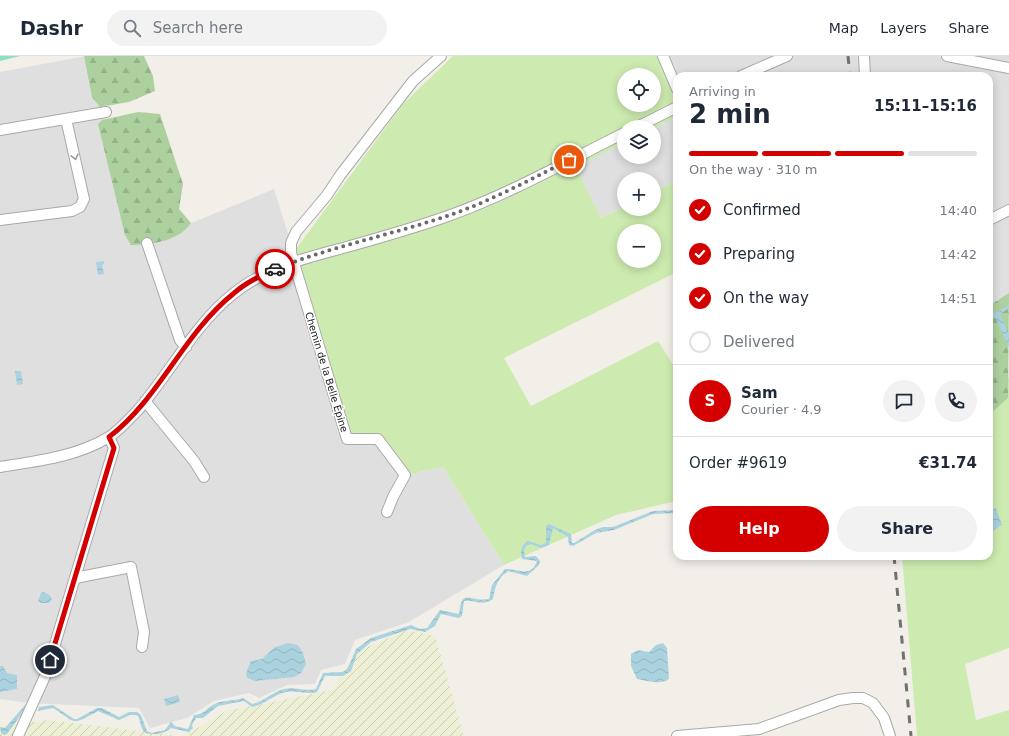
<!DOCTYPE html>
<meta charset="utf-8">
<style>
:root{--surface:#fff;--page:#f2f2f3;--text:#1f2937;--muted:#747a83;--line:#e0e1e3;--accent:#d40000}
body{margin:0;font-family:"DejaVu Sans",sans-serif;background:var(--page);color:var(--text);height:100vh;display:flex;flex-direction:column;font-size:15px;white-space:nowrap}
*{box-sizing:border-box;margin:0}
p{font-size:13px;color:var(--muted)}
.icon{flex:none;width:22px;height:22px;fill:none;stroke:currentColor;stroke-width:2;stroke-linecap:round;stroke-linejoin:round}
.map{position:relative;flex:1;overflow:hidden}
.sheet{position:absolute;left:673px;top:16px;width:320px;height:488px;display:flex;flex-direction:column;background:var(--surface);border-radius:12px;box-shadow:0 2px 10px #0003}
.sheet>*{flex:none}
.fabs{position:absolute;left:617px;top:12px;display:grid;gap:8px}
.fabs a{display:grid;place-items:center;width:44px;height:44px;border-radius:50%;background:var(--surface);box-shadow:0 2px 10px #0003;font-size:20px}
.pin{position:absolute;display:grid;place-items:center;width:34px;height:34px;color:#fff;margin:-17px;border:2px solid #fff;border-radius:50%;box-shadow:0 1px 4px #0007}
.courier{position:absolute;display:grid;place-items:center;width:40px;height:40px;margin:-20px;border:3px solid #d40000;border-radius:50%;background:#fff;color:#222;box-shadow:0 1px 5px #0007}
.overview em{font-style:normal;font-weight:800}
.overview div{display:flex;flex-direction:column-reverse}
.overview{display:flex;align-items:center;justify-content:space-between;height:68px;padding:0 16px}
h1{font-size:26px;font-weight:800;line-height:30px}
.bar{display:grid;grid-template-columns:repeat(4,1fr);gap:6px 4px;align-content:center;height:48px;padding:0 16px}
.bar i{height:5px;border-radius:3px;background:var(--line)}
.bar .active{background:var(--accent)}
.bar p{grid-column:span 4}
.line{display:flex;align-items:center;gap:10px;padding:0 16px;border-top:1px solid var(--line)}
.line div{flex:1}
.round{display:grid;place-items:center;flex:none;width:42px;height:42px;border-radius:21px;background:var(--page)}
ol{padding:0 16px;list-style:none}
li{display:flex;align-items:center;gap:12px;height:44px}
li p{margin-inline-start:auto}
li .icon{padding:4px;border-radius:50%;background:var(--accent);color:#fff;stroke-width:4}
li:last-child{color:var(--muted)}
li i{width:22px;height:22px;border:2px solid var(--line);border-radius:50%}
.primary-button{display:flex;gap:8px;margin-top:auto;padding:8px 16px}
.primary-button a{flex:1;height:46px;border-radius:24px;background:var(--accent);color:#fff;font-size:16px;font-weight:800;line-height:46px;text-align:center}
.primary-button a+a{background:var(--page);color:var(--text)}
header{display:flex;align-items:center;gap:24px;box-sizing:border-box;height:56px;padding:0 20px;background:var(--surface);border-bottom:1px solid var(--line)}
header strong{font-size:19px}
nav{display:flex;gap:22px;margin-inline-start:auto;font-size:14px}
.search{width:280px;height:36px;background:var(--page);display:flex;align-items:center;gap:10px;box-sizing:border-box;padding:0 14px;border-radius:22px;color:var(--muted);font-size:15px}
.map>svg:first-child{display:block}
.residential{fill:#e0dfdf}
.farmland{fill:url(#farmland-furrows)}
.grass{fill:#cdebb0;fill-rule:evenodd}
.forest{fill:url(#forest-firs)}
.pitch{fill:#88e0be}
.water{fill:url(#water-waves)}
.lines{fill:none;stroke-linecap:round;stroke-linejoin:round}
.minor-casing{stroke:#a9a9a9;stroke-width:12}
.minor{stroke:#fff;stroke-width:10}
.rail{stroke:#707070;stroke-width:3;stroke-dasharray:8 8;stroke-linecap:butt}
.oneway{stroke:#9c9c9c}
.done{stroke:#6b6a68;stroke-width:4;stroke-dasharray:0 7.2}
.route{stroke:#d40000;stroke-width:5}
.labels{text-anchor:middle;stroke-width:3;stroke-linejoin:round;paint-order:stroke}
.street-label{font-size:10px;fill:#222;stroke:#fff}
</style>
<header>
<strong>Dashr</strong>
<div class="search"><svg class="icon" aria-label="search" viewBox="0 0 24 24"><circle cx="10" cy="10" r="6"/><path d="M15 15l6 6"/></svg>Search here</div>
<nav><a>Map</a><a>Layers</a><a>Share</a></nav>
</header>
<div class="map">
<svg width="1009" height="680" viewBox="0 0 1009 680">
<defs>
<pattern id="farmland-furrows" width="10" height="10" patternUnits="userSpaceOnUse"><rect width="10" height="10" fill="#eef0d5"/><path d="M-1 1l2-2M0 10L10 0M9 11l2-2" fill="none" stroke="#ccceb7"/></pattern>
<pattern id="forest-firs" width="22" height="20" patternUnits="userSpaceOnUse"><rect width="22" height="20" fill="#add19e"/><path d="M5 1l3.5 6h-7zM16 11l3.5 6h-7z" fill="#95b388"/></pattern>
<pattern id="water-waves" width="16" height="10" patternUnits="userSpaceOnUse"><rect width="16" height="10" fill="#aad3df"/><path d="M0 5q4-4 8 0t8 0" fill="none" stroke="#92b5bf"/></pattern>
</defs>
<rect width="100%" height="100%" fill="#f2efe9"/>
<path class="residential" d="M86,0L145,186L274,133L351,377H380L410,418L443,411L504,509L409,566L355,584L345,608L321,614L315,628L287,629L259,642L249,637L214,645L187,662L150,672L139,652L28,647L0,643V16Z
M669,0H1009V243L989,261V20H678Z
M677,61V124L654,136V123H624V151L601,162L576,111L624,87V101H654V72Z"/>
<path class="farmland" d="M407,574L435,580L464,680H184L226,655L332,634L356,596Z
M49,664L130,674L179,680H0V670Z"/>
<path class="grass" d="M453,0H659L675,42V62L654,72L624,71V87L576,111L601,162L624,151V153H654V136L677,124V216L504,302L531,350L658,285L677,315V445L616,459L504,509L443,411L410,418L380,377H351L296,193L403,48ZM624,19H654V49H624ZM624,175H654V205H624Z
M1009,321V592L965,608L976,664L1009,654V680H917L902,500H989V337Z"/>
<path class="forest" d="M84,0H144L153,20L155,35L129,46L100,51L92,41Z
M138,56L160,58L183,128L179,153L191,167C179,185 152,189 131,189L125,179L98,68L102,64Z
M1009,237L1008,342L989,359V250Z"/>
<path class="pitch" d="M0,0H20L0,5Z"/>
<path class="water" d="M104,205V208L102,209L104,218L98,219L96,206Z
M1009,249V252L1000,258L1009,278V291L995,261L989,264V260Z
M15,315H21L23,328L17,329Z
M996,452L1002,469L989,477V456Z
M677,454V457L653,458L614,474L596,477L573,490L569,489L568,481L553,472L549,489L541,492L531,488L526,490L524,495L525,501L536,500L540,505L539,509L527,520L508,515C497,523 495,531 493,543C483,551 474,543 464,545L462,560L458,562L441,558L435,570L425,576L410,573L371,586L357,598L351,615L343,620H325L317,636C307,639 297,634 286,636C273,639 264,649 252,651L244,645L218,650L203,662H196L192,669L193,672L189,676L171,672C166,678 150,680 144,676C141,672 140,665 138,660L136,659H130L119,664L98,655C70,670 78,668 53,652L38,655L39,651L53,649L74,663H77L97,652H102L119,661L129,656H137L141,659L147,675L152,677L165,674L171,666L175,670L188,673L194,659C205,659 207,650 217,647C225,644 234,645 243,642L252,648C264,646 272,636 284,633C294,630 305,636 316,633L323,617L342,616L347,614L356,593L371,582L411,569L420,573L427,572L440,554L459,558C462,530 469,547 489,543L492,529L505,513C517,512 531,523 537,505L522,503C520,496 521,489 528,485L541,489L546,487V470L549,468L571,478L572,487H574L595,474L603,471H613L653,455Z
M43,536L48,538L52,542L50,547H40L38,545L41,537Z
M288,587L298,589L303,597L306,608L301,617L294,621L255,625L247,622L246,617L251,605L262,603L275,591Z
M663,587L667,592L669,623C661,629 646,625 637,623L631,610V598L638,594L649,596L656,589Z
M0,610H3L7,617L17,619V633L0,636Z
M178,639L180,646L166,650L164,643Z
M25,649H28L7,678L4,679L1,677L0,671L5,672Z"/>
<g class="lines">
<g class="minor-casing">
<path id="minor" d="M663,0L677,33
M864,0L865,20
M947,0L1009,12
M741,20L787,0
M637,71L677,51
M0,74L106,56
M0,164L72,155L80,151L84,143L66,63
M989,164L1009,154
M147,187L180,284L186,291
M145,345L194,405L204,421
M0,411C37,405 76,401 109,381C120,374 129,363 138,354C170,317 195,268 233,238C265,212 305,202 343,192C379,182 414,172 448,160C509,138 566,106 624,77
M387,456L393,441L405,419L378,383H347L291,197V187L296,176L327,139L341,118L413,25L441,0
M75,522L131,511L144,576L142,591
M18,680L46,618L114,392L109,381
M677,680L759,673L839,644L853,642H863L873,647L884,662L890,680"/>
</g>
<use href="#minor" class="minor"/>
<path class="rail" d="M848,0L850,20
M894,500L911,680"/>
</g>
<defs><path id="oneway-chevron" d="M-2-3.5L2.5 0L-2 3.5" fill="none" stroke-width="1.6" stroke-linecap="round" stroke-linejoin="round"/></defs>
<use class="oneway" href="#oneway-chevron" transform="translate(75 101) rotate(77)"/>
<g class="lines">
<path class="done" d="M275,213C330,191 390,179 447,160C489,146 529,124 569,104"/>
<path class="route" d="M50,604L114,392L109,381C159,343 184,277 233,238C245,227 260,220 275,213"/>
</g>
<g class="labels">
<g class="street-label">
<text transform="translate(327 316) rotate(73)" y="4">Chemin de la Belle Épine</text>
</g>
</g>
</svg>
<div class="fabs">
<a><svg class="icon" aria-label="locate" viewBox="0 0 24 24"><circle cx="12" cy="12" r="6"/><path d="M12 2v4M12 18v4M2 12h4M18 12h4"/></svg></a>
<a><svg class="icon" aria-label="layers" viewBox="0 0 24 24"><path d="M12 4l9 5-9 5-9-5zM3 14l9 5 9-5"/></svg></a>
<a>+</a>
<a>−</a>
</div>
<div class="pin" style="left:569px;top:104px;background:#ea580c"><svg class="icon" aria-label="bag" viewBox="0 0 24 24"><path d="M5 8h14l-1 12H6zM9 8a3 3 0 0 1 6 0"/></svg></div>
<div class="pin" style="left:50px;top:604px;background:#1f2937"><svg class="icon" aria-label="home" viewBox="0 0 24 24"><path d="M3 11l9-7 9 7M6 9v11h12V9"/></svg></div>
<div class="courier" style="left:275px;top:213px"><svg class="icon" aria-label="car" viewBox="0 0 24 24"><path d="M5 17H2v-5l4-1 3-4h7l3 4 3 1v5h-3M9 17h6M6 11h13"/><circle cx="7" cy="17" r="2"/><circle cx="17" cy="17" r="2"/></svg></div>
<section class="sheet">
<div class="overview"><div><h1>2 min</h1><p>Arriving in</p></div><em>15:11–15:16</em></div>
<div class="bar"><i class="active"></i><i class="active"></i><i class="active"></i><i></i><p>On the way · 310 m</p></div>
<ol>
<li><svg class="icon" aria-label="check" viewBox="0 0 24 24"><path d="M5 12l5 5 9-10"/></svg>Confirmed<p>14:40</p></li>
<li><svg class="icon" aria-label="check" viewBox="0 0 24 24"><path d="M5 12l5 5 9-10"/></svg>Preparing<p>14:42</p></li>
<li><svg class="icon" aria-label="check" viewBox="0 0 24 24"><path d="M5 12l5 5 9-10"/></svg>On the way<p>14:51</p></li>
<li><i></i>Delivered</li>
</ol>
<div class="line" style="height:72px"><b class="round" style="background:var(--accent);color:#fff">S</b><div><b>Sam</b><p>Courier · 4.9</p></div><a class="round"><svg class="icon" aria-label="chat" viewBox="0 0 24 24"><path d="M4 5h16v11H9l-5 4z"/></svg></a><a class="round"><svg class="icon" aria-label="phone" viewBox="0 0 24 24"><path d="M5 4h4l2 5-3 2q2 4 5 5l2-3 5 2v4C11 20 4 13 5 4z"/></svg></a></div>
<div class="line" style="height:52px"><div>Order #9619</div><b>€31.74</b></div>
<div class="primary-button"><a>Help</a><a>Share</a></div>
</section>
</div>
